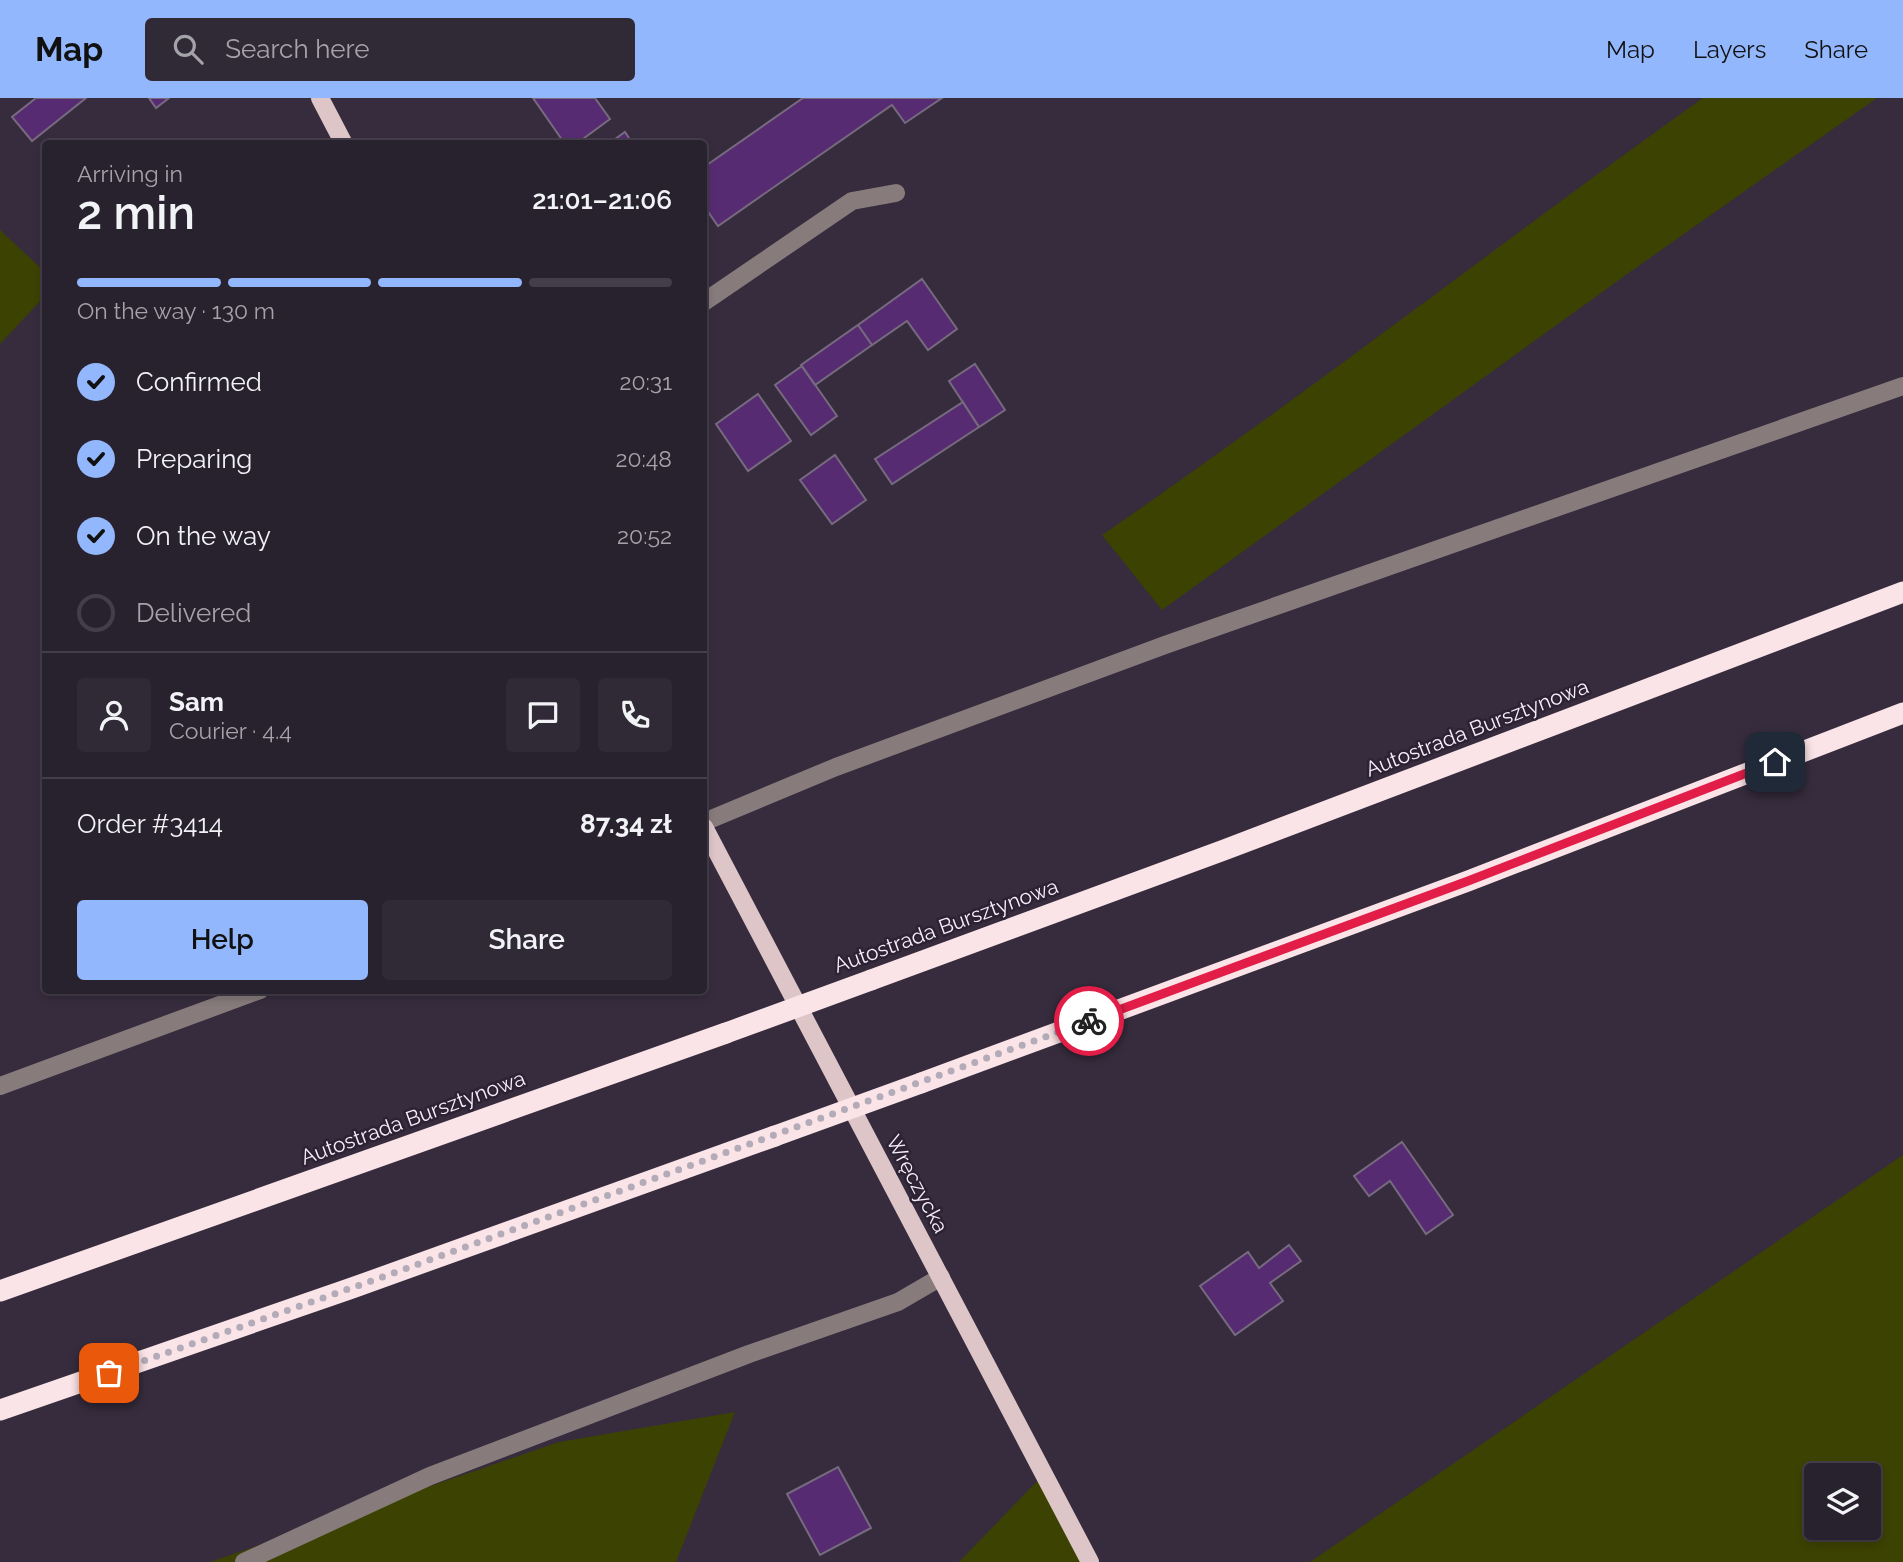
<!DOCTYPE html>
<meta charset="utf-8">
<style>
:root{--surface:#28212e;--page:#302936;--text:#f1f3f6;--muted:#a5a3aa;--line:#443e4a;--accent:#93b7fd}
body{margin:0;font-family:Raleway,sans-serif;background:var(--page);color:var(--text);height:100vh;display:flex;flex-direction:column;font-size:26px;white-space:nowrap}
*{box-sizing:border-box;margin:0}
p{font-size:23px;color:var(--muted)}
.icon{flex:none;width:38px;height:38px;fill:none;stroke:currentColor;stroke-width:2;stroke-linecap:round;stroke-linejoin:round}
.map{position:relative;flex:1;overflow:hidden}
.panel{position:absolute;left:42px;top:42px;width:665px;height:854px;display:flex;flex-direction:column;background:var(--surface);border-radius:7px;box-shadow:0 4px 10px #0003,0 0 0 2px var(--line)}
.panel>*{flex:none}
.tools{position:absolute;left:1804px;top:1365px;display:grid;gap:14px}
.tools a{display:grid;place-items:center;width:77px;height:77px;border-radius:7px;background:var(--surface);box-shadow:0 4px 10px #0003,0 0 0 2px var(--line);font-size:35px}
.pin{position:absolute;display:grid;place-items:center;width:60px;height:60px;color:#fff;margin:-30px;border-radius:14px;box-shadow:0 4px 10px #0006}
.courier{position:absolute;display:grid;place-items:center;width:70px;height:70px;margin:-35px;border:5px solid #e11d48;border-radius:50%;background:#fff;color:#222;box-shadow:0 2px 9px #0007}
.overview em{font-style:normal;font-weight:600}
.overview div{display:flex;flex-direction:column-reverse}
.overview{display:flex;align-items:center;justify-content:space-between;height:119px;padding:0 35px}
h1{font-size:46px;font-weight:600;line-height:52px}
.bar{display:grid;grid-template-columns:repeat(4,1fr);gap:10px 7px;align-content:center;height:84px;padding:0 35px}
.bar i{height:9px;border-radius:5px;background:var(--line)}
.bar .active{background:var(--accent)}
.bar p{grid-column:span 4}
.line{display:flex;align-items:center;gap:18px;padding:0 35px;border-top:2px solid var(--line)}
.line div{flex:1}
.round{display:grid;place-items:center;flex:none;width:74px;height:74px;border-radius:7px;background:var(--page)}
ol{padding:0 35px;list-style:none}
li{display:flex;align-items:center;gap:21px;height:77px}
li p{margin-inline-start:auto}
li .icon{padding:7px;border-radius:50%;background:var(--accent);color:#111;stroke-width:4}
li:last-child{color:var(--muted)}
li i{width:38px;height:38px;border:4px solid var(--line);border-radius:50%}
.cta{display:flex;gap:14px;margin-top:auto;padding:14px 35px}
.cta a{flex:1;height:80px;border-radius:7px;background:var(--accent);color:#111;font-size:28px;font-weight:600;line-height:80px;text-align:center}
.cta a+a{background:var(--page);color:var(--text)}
header{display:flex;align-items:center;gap:42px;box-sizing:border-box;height:98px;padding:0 35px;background:var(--accent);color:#111}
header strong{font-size:33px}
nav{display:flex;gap:38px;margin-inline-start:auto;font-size:24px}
.search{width:490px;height:63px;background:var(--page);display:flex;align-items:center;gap:18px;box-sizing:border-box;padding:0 24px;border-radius:7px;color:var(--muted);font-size:26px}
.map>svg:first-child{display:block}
.green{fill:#3c4202;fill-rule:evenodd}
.building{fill:#572b71;stroke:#766a7e;stroke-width:2}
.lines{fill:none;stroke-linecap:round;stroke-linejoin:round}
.minor{stroke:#877b7c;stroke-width:18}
.major{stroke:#ddc5c8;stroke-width:18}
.highway{stroke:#fbe4e7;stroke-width:21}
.highway-bridge{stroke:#fbe4e7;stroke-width:21}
.done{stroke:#b3abb8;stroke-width:7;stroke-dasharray:0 12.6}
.route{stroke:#e11d48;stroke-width:9}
.labels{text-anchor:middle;stroke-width:5;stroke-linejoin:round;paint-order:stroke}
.street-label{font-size:21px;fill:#f6effb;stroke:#2c2233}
</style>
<header>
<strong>Map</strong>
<div class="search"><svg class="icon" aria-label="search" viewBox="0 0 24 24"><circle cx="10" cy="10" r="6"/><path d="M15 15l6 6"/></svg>Search here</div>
<nav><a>Map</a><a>Layers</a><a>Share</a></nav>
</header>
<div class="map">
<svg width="1903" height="1464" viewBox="0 0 1903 1464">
<rect width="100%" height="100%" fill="#362c3d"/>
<path class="green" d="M1703,0H1877L1630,174L1162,512L1102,437C1306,297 1501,144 1703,0Z
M0,132L46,175L45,198L0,246Z
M1903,1057V1464H1310ZM1869,1377V1430H1816V1377Z
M735,1314L676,1464H210L559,1344Z
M1044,1376L1090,1464H959Z"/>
<path class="building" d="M36,0H86L32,43L12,19Z
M149,0H169L156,10Z
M533,0H595L610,21L576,46H565Z
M803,0H942L905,25L892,7L718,128L704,108V69Z
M625,34L633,46H608Z
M922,181L957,231L928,252L907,223L872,247L858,227Z
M858,227L872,247L815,287L801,267Z
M975,266L1005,312L979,329L949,283Z
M802,268L837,318L811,337L775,287Z
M758,296L791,343L748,373L716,326Z
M963,304L979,329L892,386L875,361Z
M835,357L866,402L832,426L800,382Z
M1402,1044L1453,1117L1426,1136L1390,1083L1369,1098L1354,1078Z
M1289,1147L1301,1163L1270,1185L1283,1203L1235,1237L1200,1188L1248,1154L1259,1170Z
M838,1369L871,1430L820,1457L787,1396Z"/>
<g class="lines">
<path class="minor" d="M704,204L852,103L896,95
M704,724L836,669L1165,547L1903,288
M0,988L260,892
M244,1464L430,1378L749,1256L898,1204L941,1179"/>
<path class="major" d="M320,0L344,46
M704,729L1090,1464"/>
<path class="highway" d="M871,882L1224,752L1903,494
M921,985L1468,783L1903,615
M0,1193L726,935
M0,1312L352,1190L775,1038"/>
<path class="highway-bridge" d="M726,935L871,882
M775,1038L921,985"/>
</g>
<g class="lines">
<path class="done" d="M109,1275L377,1181L1089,923"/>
<path class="route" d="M1089,923L1468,783L1775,664"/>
</g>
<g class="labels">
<g class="street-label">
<text transform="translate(1477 630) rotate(-21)" y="7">Autostrada Bursztynowa</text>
<text transform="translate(946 828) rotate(-20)" y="7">Autostrada Bursztynowa</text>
<text transform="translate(413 1020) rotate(-20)" y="7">Autostrada Bursztynowa</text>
<text transform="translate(917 1086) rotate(62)" y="7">Wręczycka</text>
</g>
</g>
</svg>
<div class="tools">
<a><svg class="icon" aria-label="layers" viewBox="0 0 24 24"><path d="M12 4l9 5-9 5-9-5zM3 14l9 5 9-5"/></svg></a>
</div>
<div class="pin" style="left:109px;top:1275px;background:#ea580c"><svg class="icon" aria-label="bag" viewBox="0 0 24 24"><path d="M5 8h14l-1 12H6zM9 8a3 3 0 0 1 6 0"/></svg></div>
<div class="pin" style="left:1775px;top:664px;background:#1f2937"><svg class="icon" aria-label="home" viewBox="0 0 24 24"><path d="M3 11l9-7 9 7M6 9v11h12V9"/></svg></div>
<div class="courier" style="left:1089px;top:923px"><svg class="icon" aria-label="bike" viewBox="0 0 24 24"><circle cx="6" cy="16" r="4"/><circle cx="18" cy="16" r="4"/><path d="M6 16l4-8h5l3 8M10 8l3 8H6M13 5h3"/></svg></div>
<section class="panel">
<div class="overview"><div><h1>2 min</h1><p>Arriving in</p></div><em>21:01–21:06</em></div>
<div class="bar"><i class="active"></i><i class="active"></i><i class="active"></i><i></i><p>On the way · 130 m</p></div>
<ol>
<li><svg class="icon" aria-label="check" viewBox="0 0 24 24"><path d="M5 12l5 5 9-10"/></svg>Confirmed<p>20:31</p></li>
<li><svg class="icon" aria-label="check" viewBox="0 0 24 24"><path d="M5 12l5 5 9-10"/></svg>Preparing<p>20:48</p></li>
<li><svg class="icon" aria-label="check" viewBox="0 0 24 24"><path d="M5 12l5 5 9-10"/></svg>On the way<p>20:52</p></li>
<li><i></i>Delivered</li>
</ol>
<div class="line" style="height:126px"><a class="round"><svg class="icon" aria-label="person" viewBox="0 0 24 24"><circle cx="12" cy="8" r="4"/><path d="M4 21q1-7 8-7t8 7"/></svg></a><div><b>Sam</b><p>Courier · 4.4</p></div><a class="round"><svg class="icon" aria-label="chat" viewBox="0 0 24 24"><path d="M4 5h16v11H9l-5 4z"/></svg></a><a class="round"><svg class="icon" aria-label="phone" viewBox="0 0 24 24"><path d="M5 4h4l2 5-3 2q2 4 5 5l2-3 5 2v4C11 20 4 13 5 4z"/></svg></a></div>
<div class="line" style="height:91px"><div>Order #3414</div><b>87.34 zł</b></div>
<div class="cta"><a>Help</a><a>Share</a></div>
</section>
</div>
